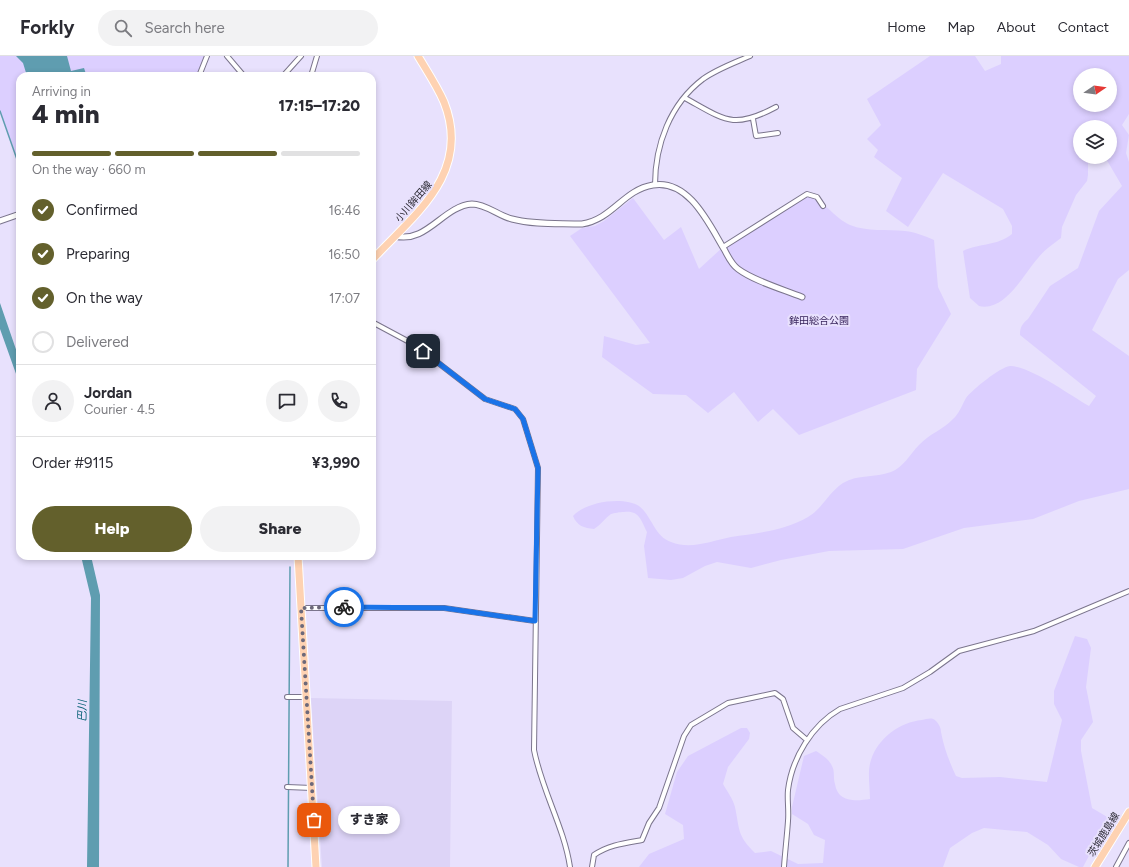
<!DOCTYPE html>
<meta charset="utf-8">
<style>
:root{--surface:#fff;--page:#f2f2f3;--text:#2b2b33;--muted:#7c7c81;--line:#e1e1e2;--accent:#63602c}
body{margin:0;font-family:Figtree,"Noto Sans JP",sans-serif;background:var(--page);color:var(--text);height:100vh;display:flex;flex-direction:column;font-size:15px;white-space:nowrap}
*{box-sizing:border-box;margin:0}
p{font-size:13px;color:var(--muted)}
.icon{flex:none;width:22px;height:22px;fill:none;stroke:currentColor;stroke-width:2;stroke-linecap:round;stroke-linejoin:round}
.map{position:relative;flex:1;overflow:hidden}
.drawer{position:absolute;left:16px;top:16px;width:360px;height:488px;display:flex;flex-direction:column;background:var(--surface);border-radius:12px;box-shadow:0 2px 6px #0003}
.drawer>*{flex:none}
.needle{width:26px;rotate:77deg}
.controls{position:absolute;left:1073px;top:12px;display:grid;gap:8px}
.controls a{display:grid;place-items:center;width:44px;height:44px;border-radius:50%;background:var(--surface);box-shadow:0 2px 6px #0003;font-size:20px}
.pin{position:absolute;display:grid;place-items:center;width:34px;height:34px;color:#fff;margin:-17px;border-radius:8px;box-shadow:0 2px 6px #0006}
.courier{position:absolute;display:grid;place-items:center;width:40px;height:40px;margin:-20px;border:3px solid #1a73e8;border-radius:50%;background:#fff;color:#222;box-shadow:0 1px 5px #0007}
.bubble{position:absolute;height:28px;border-radius:14px;background:var(--surface);box-shadow:0 2px 6px #0003;font-size:13px;font-weight:800;line-height:28px;text-align:center}
.head em{font-style:normal;font-weight:800}
.head div{display:flex;flex-direction:column-reverse}
.head{display:flex;align-items:center;justify-content:space-between;height:68px;padding:0 16px}
h1{font-size:26px;font-weight:800;line-height:30px}
.bar{display:grid;grid-template-columns:repeat(4,1fr);gap:6px 4px;align-content:center;height:48px;padding:0 16px}
.bar i{height:5px;border-radius:3px;background:var(--line)}
.bar .selected{background:var(--accent)}
.bar p{grid-column:span 4}
.line{display:flex;align-items:center;gap:10px;padding:0 16px;border-top:1px solid var(--line)}
.line div{flex:1}
.round{display:grid;place-items:center;flex:none;width:42px;height:42px;border-radius:21px;background:var(--page)}
ol{padding:0 16px;list-style:none}
li{display:flex;align-items:center;gap:12px;height:44px}
li p{margin-inline-start:auto}
li .icon{padding:4px;border-radius:50%;background:var(--accent);color:#fff;stroke-width:4}
li:last-child{color:var(--muted)}
li i{width:22px;height:22px;border:2px solid var(--line);border-radius:50%}
.primary-button{display:flex;gap:8px;margin-top:auto;padding:8px 16px}
.primary-button a{flex:1;height:46px;border-radius:24px;background:var(--accent);color:#fff;font-size:16px;font-weight:800;line-height:46px;text-align:center}
.primary-button a+a{background:var(--page);color:var(--text)}
header{display:flex;align-items:center;gap:24px;box-sizing:border-box;height:56px;padding:0 20px;background:var(--surface);border-bottom:1px solid var(--line)}
header strong{font-size:19px}
nav{display:flex;gap:22px;margin-inline-start:auto;font-size:14px}
.search{width:280px;height:36px;background:var(--page);display:flex;align-items:center;gap:10px;box-sizing:border-box;padding:0 14px;border-radius:22px;color:var(--muted);font-size:15px}
.map>svg:first-child{display:block}
.built{fill:#ddd4f7}
.green{fill:#dccfff;fill-rule:evenodd}
.water{fill:#5f9db0}
.lines{fill:none;stroke-linecap:round;stroke-linejoin:round}
.stream{stroke:#5f9db0;stroke-width:1.5}
.minor-casing{stroke:#7b758d;stroke-width:6}
.tertiary-casing{stroke:#7b758d;stroke-width:7}
.primary-casing{stroke:#fff;stroke-width:9}
.minor{stroke:#fff;stroke-width:4}
.tertiary{stroke:#fff;stroke-width:5}
.primary{stroke:#fed2b2;stroke-width:7}
.done{stroke:#6d697a;stroke-width:4;stroke-dasharray:0 7.2}
.route{stroke:#1a73e8;stroke-width:5}
.labels{text-anchor:middle;stroke-width:4;stroke-linejoin:round;paint-order:stroke}
.street-label{font-size:10px;fill:#2b2933;stroke:#e8e1fd}
.park-label{font-size:10px;fill:#311c55;stroke:#e8e1fd}
.water-label{font-size:11px;font-style:italic;fill:#045e73;stroke:#e8e1fd}
</style>
<header>
<strong>Forkly</strong>
<div class="search"><svg class="icon" aria-label="search" viewBox="0 0 24 24"><circle cx="10" cy="10" r="6"/><path d="M15 15l6 6"/></svg>Search here</div>
<nav><a>Home</a><a>Map</a><a>About</a><a>Contact</a></nav>
</header>
<div class="map">
<svg width="1129" height="811" viewBox="0 0 1129 811">
<rect width="100%" height="100%" fill="#e8e1fd"/>
<path class="built" d="M311,642L452,645L450,811H322Z"/>
<path class="green" d="M0,0H206L197,20H20V110L0,54Z
M930,0H975L985,15L1001,8V0H1129V58L1122,69L1129,79L1126,97L1129,106V214L1118,223L1092,274L1129,300V433L1079,445L1033,463L964,472L903,493L829,495L781,504L751,512L717,506L705,510L683,522L671,524L648,522L644,490L647,476C641,464 639,454 624,456C620,456 614,457 611,458C605,462 601,469 594,473C584,472 577,470 573,460C585,446 623,440 639,450C652,460 654,480 671,486C691,494 711,485 731,481C757,477 784,475 808,461C822,453 829,436 843,427C858,418 875,422 891,416C903,412 910,398 919,389C929,378 944,373 953,363C959,358 962,349 966,342C972,334 1000,311 1010,310C1030,310 1070,339 1089,350L1096,340L1020,279C1020,271 1022,268 1028,263L1050,230L1078,212L1099,155L1122,130L1105,101H1110V71H1080V101H1088V119L1087,125L1076,139L1062,171L1061,182C1053,188 1044,194 1038,202C1023,219 1005,256 979,250L970,242L963,195C979,187 998,190 1012,178V170L1003,153L943,117L908,171L886,155L902,122L874,101L878,94L867,83L881,69L867,43ZM1080,19H1110V49H1080Z
M807,138C822,142 834,162 850,169C867,176 887,173 905,175C915,176 925,180 934,184L938,231L951,258L917,313L916,334L799,379L773,353L758,366L734,336L708,357L686,339L653,338L602,301L604,280L636,289L650,287L570,180L582,172L595,170L604,165L633,142L664,184L681,171L699,213L723,191Z
M1075,580L1087,583L1091,592L1086,631L1093,666L1081,684V695L1092,752L1109,762L1083,811H1079L1061,803L1048,789L1027,776L984,772L972,777L950,792L943,811H639L649,798L684,783L683,769L665,758L677,716L688,700L741,672H747L750,677L749,683L728,711L723,728C727,735 733,743 735,751C740,775 737,779 755,797L771,795L798,808L823,807L825,784L814,779L808,768L792,758V751L804,700L816,695C822,699 829,703 832,710C835,715 833,722 835,728C838,747 856,745 870,743C870,730 867,716 871,704C878,682 900,666 922,664C927,663 932,661 936,665C939,668 941,672 941,676C944,692 949,705 956,720L962,722L1000,721L1047,726L1062,664L1054,648V635Z"/>
<path class="water" d="M16,0H67L71,15L84,12L86,18L83,20H27L23,7Z
M0,247L20,305V329L0,273Z
M81,500H91L100,539L99,811H87L91,542Z"/>
<g class="lines">
<path class="stream" d="M0,55L20,112
M288,811L290,511"/>
<g class="minor-casing">
<path id="minor" d="M227,0L244,20
M199,20L207,0
M283,20L301,0
M311,20L317,0
M685,42C725,64 733,74 776,51
M753,63L756,80L778,77
M655,129C655,89 670,48 703,23C717,13 734,7 750,0
M723,191L807,138L817,141L823,150
M372,266L415,289L485,343L515,353L523,363L538,412L534,694C542,735 564,771 570,811
M301,552H444L535,565
M287,641H306
M287,731L312,732
M592,811L594,799C608,789 625,787 642,784L649,767L659,752L684,680L691,669L728,647L775,637L783,643L793,672L807,684
M784,811C785,796 787,780 788,765C789,754 787,744 788,734C792,702 812,669 840,653L903,632L930,616L959,595L1034,575L1129,535
M1116,811L1129,787"/>
</g>
<g class="tertiary-casing">
<path id="tertiary" d="M0,165L20,158
M395,180C427,188 443,150 472,148C486,148 499,160 512,163C535,169 559,167 582,168C613,163 623,134 653,129C689,123 709,168 724,193C728,200 731,208 738,213C754,225 782,233 802,241"/>
</g>
<g class="primary-casing">
<path id="primary" d="M372,204C415,158 472,117 444,46C437,30 427,15 418,0
M298,500L316,811
M1095,811L1129,756"/>
</g>
<use href="#minor" class="minor"/>
<use href="#tertiary" class="tertiary"/>
<use href="#primary" class="primary"/>
</g>
<g class="lines">
<path class="done" d="M314,764L301,552L344,551"/>
<path class="route" d="M344,551L444,552L535,565L538,412L523,363L515,353L485,343L423,295"/>
</g>
<g class="labels">
<g class="street-label">
<text transform="translate(413 145) rotate(-49)" y="4">小川鉾田線</text>
<text transform="translate(1103 778) rotate(-58)" y="4">茨城鹿島線</text>
</g>
<g class="park-label">
<text x="819" y="268">鉾田総合公園</text>
</g>
<g class="water-label">
<text transform="translate(82 655) rotate(-89)" y="4">巴川</text>
</g>
</g>
</svg>
<div class="controls">
<a><svg class="needle" viewBox="-14 -14 28 28"><path d="M0-13l5 13h-10z" fill="#e53935"/><path d="M0 13l5-13h-10z" fill="#7c7c81"/></svg></a>
<a><svg class="icon" aria-label="layers" viewBox="0 0 24 24"><path d="M12 4l9 5-9 5-9-5zM3 14l9 5 9-5"/></svg></a>
</div>
<div class="pin" style="left:314px;top:764px;background:#ea580c"><svg class="icon" aria-label="bag" viewBox="0 0 24 24"><path d="M5 8h14l-1 12H6zM9 8a3 3 0 0 1 6 0"/></svg></div>
<div class="pin" style="left:423px;top:295px;background:#1f2937"><svg class="icon" aria-label="home" viewBox="0 0 24 24"><path d="M3 11l9-7 9 7M6 9v11h12V9"/></svg></div>
<div class="courier" style="left:344px;top:551px"><svg class="icon" aria-label="bike" viewBox="0 0 24 24"><circle cx="6" cy="16" r="4"/><circle cx="18" cy="16" r="4"/><path d="M6 16l4-8h5l3 8M10 8l3 8H6M13 5h3"/></svg></div>
<div class="bubble" style="left:338px;top:750px;width:62px">すき家</div>
<section class="drawer">
<div class="head"><div><h1>4 min</h1><p>Arriving in</p></div><em>17:15–17:20</em></div>
<div class="bar"><i class="selected"></i><i class="selected"></i><i class="selected"></i><i></i><p>On the way · 660 m</p></div>
<ol>
<li><svg class="icon" aria-label="check" viewBox="0 0 24 24"><path d="M5 12l5 5 9-10"/></svg>Confirmed<p>16:46</p></li>
<li><svg class="icon" aria-label="check" viewBox="0 0 24 24"><path d="M5 12l5 5 9-10"/></svg>Preparing<p>16:50</p></li>
<li><svg class="icon" aria-label="check" viewBox="0 0 24 24"><path d="M5 12l5 5 9-10"/></svg>On the way<p>17:07</p></li>
<li><i></i>Delivered</li>
</ol>
<div class="line" style="height:72px"><a class="round"><svg class="icon" aria-label="person" viewBox="0 0 24 24"><circle cx="12" cy="8" r="4"/><path d="M4 21q1-7 8-7t8 7"/></svg></a><div><b>Jordan</b><p>Courier · 4.5</p></div><a class="round"><svg class="icon" aria-label="chat" viewBox="0 0 24 24"><path d="M4 5h16v11H9l-5 4z"/></svg></a><a class="round"><svg class="icon" aria-label="phone" viewBox="0 0 24 24"><path d="M5 4h4l2 5-3 2q2 4 5 5l2-3 5 2v4C11 20 4 13 5 4z"/></svg></a></div>
<div class="line" style="height:52px"><div>Order #9115</div><b>¥3,990</b></div>
<div class="primary-button"><a>Help</a><a>Share</a></div>
</section>
</div>
